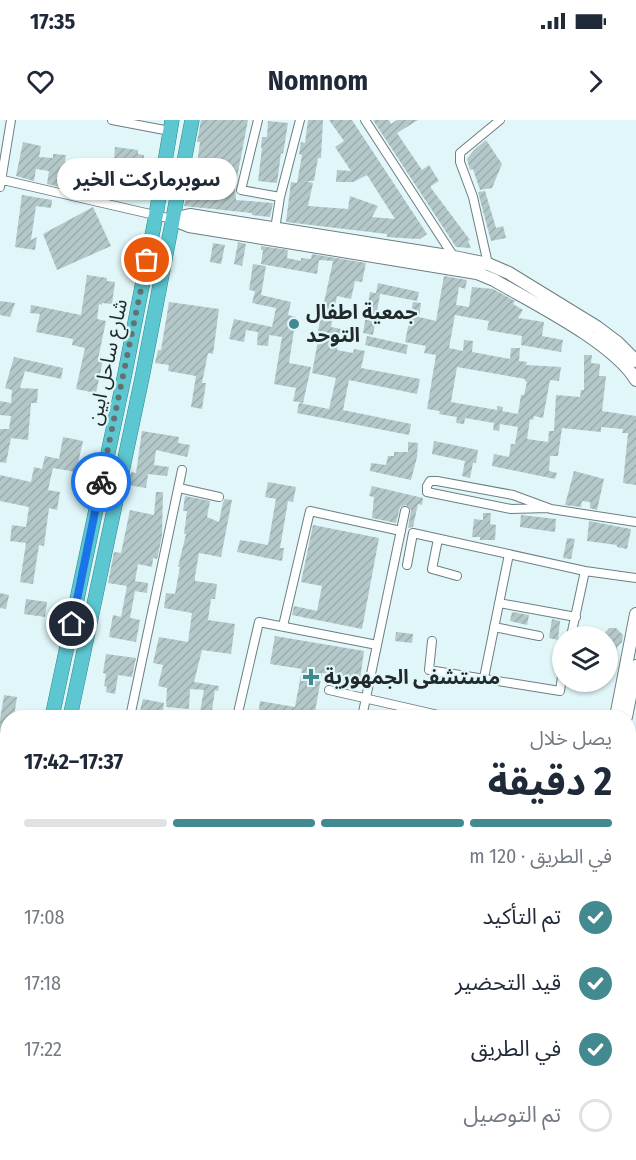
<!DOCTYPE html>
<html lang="ar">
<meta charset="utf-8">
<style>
:root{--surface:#fff;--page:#f6f6f7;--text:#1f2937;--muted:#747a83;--line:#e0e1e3;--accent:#428a90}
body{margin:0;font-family:"Fira Sans Condensed","Noto Sans Arabic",sans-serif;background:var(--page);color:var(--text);direction:rtl;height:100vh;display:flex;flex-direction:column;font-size:22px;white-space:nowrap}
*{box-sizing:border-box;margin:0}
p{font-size:20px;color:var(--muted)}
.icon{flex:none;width:33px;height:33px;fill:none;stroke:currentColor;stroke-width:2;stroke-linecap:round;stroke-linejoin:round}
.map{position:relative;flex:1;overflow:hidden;direction:ltr}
.sheet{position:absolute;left:0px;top:590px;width:636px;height:452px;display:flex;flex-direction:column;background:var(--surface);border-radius:24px 24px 0 0;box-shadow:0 2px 4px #0004;direction:rtl}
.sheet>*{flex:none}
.controls{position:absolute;left:552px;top:506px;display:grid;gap:12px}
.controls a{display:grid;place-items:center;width:66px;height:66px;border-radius:50%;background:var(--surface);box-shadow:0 2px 4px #0004;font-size:30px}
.pin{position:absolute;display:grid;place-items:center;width:51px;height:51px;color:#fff;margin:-26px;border:3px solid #fff;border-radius:50%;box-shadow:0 2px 6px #0007}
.courier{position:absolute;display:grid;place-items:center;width:60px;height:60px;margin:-30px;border:4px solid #1a73e8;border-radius:50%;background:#fff;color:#222;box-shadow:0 2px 8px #0007}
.bubble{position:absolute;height:42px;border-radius:21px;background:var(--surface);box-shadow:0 2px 4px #0004;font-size:20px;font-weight:700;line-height:42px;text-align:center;direction:rtl}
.overview em{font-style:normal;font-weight:700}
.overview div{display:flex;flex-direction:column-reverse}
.overview{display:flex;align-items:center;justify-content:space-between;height:102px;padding:0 24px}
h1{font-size:39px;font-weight:700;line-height:45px}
.bar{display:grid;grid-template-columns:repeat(4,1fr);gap:9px 6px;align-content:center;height:72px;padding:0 24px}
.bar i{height:8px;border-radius:4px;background:var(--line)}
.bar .active{background:var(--accent)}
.bar p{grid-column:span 4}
ol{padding:0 24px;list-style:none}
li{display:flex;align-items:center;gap:18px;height:66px}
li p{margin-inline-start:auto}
li .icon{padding:6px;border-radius:50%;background:var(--accent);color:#fff;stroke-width:4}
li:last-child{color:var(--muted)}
li i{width:33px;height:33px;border:3px solid var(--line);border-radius:50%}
.status{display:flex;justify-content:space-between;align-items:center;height:42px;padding:0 30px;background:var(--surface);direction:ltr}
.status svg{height:16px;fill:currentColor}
header{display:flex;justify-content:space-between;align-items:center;height:78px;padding:0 24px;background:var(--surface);font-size:27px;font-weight:700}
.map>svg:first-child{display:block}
.building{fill:url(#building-hatch);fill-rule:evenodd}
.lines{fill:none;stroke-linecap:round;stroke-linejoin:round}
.service-casing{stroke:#6c7f81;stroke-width:6}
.minor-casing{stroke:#6c7f81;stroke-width:10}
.secondary-casing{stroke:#6c7f81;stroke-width:14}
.primary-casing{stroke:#2d878e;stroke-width:15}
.trunk-casing{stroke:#2d878e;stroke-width:15}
.service{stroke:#fff;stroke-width:4.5}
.minor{stroke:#fff;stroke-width:8}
.secondary{stroke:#fff;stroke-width:12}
.primary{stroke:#85d5dc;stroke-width:14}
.trunk{stroke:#5cc7d0;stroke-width:14}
.done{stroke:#647172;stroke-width:6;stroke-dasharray:0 10.8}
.route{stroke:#1a73e8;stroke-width:8}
.poi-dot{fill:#428a90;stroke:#e0f6f8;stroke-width:2}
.labels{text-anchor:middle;stroke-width:4.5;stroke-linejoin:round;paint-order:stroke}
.poi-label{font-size:20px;font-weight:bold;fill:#21292a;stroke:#e0f6f8;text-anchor:start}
.street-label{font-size:20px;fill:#21292a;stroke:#e0f6f8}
</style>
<div class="status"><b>17:35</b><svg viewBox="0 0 49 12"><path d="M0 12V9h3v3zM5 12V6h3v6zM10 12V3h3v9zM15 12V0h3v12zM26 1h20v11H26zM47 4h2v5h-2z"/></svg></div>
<header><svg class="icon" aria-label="forward" viewBox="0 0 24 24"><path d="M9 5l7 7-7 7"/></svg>Nomnom<svg class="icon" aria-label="heart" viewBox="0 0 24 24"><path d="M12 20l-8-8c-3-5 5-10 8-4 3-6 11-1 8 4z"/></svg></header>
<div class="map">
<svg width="636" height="1040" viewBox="0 0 636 1040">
<defs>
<pattern id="building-hatch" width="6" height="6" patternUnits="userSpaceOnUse" patternTransform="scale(1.5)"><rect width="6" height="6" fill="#b4c8ca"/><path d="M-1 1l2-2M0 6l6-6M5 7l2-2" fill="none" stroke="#9aacae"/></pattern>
</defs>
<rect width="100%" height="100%" fill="#e0f6f8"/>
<path class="building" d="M201,0H248L235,68L236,80L273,83L270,97L252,95V93L184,86L187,74L191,75L194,44H197L200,22H197Z
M308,0H323L321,38H318L314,61H306L313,63L308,86L348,89L350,76L378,86L372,97L395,99L367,55L353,62H336L337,50L351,51L335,27L344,21L329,0H352L427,114L420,119L401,118L387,117V114L286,102L291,62L297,63L302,35L299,34L301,22L305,23Z
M373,0H389L391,4L397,0H418L397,13L422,50L429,45L439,61L431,66V68L470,120L468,121L471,128L456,127Z
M268,1L288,3L283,34L281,33L277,63L258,61L262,28H261L262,17H267Z
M486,20L502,44L492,68L480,70L473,49L470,50L467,39L474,30Z
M23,22L41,26L39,37L53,38V34L66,35L65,42L77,43L76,56L71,55L68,62L60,61V67L47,64L49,51L36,49L34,61L16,56Z
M115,27L138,30V34L144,35L142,64L134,63L132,77L115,70L109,65L106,59V39L114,40Z
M485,71L496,108L503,106L506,118L491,121L478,72Z
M22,75L52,80L51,88L36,86L31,120L37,117L35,130L15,127Z
M93,87L111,126L57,150L43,114Z
M238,122L246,124L242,146L234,144Z
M213,123L225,125L221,144L210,142Z
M261,126L288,130L287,138L301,141V138L311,139L312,134L366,143L362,162L355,161L351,179L337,176L331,207L341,209L337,230L353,233L354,229L365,231L361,248L420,259L417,274L349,260L343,290L411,304L409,315L297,293L299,283L329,289L336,258L312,253L319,215H317L333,141L319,140L317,154L261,144L263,130H261Z
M253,144L266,146L261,175L291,182L288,195L296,197L289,243L311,247L303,283L293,281L296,268L274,264L282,217L269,215L268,226L257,225L258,212L246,210L244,222L229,219L234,199L272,207L276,188L252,183L255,171L249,170Z
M87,155L107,158V161L115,162L112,184L102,183V185L99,184L97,199L106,201L98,239L103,240L96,273L76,269L85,228L72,225L73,219L36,212L40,194L30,193L31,185L81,195Z
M444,156L467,160L465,169L459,167L456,185L469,187L472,167L493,169L515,181L513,184L523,190L518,198L544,202L542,216L563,220L561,232L521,225L522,216L487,210L489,201L455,195L449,228L463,231L464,220L473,221L472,232L510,239L511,228H520L519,241L527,242L526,245L561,247L559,261L550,260L543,298L534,296L533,300L530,299L527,319L548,322L549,311H554L556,275L580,277L581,270H584V235H592L591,243L600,244L599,256H606L602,291L636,296V365L623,363L628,313H622L623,309L601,307V312L562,308L558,336H550L549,351L557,353L555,359L492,346L494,334L509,337L511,324H515L518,307L500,304L499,311L493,310L494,303L465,298L464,304L456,303L457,297L439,294L440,291L427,289L436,235L424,233L426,226L405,222L413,182L421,183L419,197L436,201ZM457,247L525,259V261L527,262L524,275H521L518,294L502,291L503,287L497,286V290L451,282Z
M378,163L419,172L417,181L376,173Z
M370,172L380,174L373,215L363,213Z
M0,181L15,183L10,197L0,195Z
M169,182L219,189L213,234L208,233L202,263H206L202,289L191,287L196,256L168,251L169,245L155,243L158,230H161Z
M367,216L408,225L406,234L365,225Z
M14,237L63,248L61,259L25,251L20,268L38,269L37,283H31L28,320L11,318L6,343L0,342V309H9L11,296L0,295V281L11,283L12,270L5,268Z
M142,311L179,317L178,323L190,325L187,337L156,330L154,345L169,347L167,356L148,354L146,368L128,365L131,352L136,353Z
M63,317L83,321L76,352L53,348L48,370L60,372L57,390L49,388L44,426L39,425L33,464L20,462L26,423L10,421L12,405L26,407L29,387L0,381V355L31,362L34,347L42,349L45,336L59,339Z
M434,321L478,330L476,343H473L470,358L462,356L465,341L432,334Z
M408,322L418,323L417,337L411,360L370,351L371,343L386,345L388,336H394V332H408Z
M574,351L604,359L597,390L590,388V382L582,381L581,387L565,385Z
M268,362L296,367L293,382L288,381L280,428H284L282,441L237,432L240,420L268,425L276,379L265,377Z
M372,366L423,378L422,385L418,384L413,407L408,408L411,390L406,385L400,387L396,403L372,398L374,377L369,376Z
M156,372H163L162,416L157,439L153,438L152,447L138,444L135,461L148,463L147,473L135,471L130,498L140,500L136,522L109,517L113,495L121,497L127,466L108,463L114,432L121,433L130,390L154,395Z
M185,376L210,381L207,397L219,402L223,382L225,379L232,380L221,437L199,433L195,456V461L217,464L215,479H211L208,500L235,504L231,534L202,530L194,562L219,566L218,571L215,570L211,597H199L204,570L190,569L189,589L166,587L167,568L158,566L163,545L153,543L159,517L188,522L192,493L164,488L166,473L175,474L180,447H178L186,414H184L187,391H183Z
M483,393H491L490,404L496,405L495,420H480V417H472L474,399L483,400Z
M521,395L556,399L555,412L520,407Z
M589,401L631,409L627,429L617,427V425L587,421Z
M313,405L379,418L362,509L292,495L294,486L317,491L322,466L301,462Z
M567,418L575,419L571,439L563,438Z
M0,473L9,475L6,489L0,488Z
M26,479L47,482L45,497L24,494Z
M512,492L529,495L527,505L510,501Z
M552,499L560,501L558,520L549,518Z
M609,508H616L623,515L622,522L617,527L615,538L608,536V516H602Z
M396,512L413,514L412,523L395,521Z
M275,516L364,531L360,560L322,553L314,597H258L260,581L295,587L302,549L270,544Z
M106,534L136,538L132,557L118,555L115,574L106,572L107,567L104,566L106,554L103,553Z
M4,575L17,577L14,597H8L7,644L0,643V599Z
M143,579L164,583L162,596L140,591Z
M636,902V920L628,922V904Z
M628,973L636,975V1004L632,1021H628Z
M18,1034H55L60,1040H9Z
M144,1034H163L160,1040H143Z
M211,1034H252V1040H211Z
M316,1034H344L345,1040H316Z
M429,1034H462L448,1040L428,1036Z
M472,1034H518L517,1040H471Z
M599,1034L628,1036V1040H598Z"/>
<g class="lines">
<g class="service-casing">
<path id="service" d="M628,632L636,633
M636,713V716
M628,825L636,827"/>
</g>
<g class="minor-casing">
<path id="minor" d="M112,0L170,11
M258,0L241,70L280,77
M365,0L454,137
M3,60L172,99
M0,67L11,0
M275,109L280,77L300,0
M488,144L473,77L460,42V33L500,0
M179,368L219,377
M548,388L511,389L427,372V366L430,361H437L513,375L551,389L636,402
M438,419L432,449L457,456
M407,445L413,413L585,451L636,458
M499,483L576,497
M283,506L310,391L401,411
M494,507L539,516
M571,516L585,451
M432,521L429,550L560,571L562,557
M484,558L509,434
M329,570L447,597
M130,597L182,350
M237,597L259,502L377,525
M362,597L405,391
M188,1034V1040
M290,1034L291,1040
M394,1034V1040
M530,1040L531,1034"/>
</g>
<g class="secondary-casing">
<path id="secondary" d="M172,99L189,106L477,153L494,160C533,183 613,222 636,260
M172,99L190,95L454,137L488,144L509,153L597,207L617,222L636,241
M616,597L636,494
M626,597L636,546"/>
</g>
<g class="primary-casing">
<path id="primary" d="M628,847L636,845
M628,863L636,860"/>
</g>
<g class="trunk-casing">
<path id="trunk" d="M52,597L125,253L156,95L172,0
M70,597L142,258L192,0
M0,835L8,806
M0,901L8,879"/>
</g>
<use href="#service" class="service"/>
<use href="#minor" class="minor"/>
<use href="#secondary" class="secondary"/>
<use href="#primary" class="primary"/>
<use href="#trunk" class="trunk"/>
</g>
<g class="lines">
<path class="done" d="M101,362L147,140"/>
<path class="route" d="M72,504L101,362"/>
</g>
<g class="poi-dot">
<circle cx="294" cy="204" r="6"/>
<path d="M308 548h6v6h6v6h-6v6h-6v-6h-6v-6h6z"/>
</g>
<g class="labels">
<g class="poi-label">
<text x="306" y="199">جمعية اطفال<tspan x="306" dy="23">التوحد</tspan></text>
<text x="324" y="564">مستشفى الجمهورية</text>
</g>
<g class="street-label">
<text transform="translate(107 242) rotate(-78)" y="7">شارع ساحل ابين</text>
</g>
</g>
</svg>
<div class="controls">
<a><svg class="icon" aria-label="layers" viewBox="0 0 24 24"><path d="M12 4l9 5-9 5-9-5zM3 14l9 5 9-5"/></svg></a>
</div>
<div class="pin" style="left:147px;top:140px;background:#ea580c"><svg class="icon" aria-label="bag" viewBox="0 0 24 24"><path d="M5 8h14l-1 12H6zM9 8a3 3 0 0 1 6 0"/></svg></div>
<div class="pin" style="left:72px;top:504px;background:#1f2937"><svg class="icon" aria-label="home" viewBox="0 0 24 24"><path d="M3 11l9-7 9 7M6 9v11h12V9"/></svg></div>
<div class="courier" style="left:101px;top:362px"><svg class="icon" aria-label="bike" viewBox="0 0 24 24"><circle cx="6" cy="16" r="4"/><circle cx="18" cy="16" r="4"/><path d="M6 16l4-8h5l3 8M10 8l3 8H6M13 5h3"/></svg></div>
<div class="bubble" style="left:57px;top:38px;width:180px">سوبرماركت الخير</div>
<section class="sheet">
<div class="overview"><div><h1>2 دقيقة</h1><p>يصل خلال</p></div><em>17:37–17:42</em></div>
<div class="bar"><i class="active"></i><i class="active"></i><i class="active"></i><i></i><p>في الطريق · 120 m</p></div>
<ol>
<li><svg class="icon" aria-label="check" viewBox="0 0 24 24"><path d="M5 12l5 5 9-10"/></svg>تم التأكيد<p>17:08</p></li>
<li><svg class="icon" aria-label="check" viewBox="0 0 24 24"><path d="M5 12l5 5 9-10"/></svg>قيد التحضير<p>17:18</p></li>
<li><svg class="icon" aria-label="check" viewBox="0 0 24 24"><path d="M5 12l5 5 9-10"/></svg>في الطريق<p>17:22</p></li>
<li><i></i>تم التوصيل</li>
</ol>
</section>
</div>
